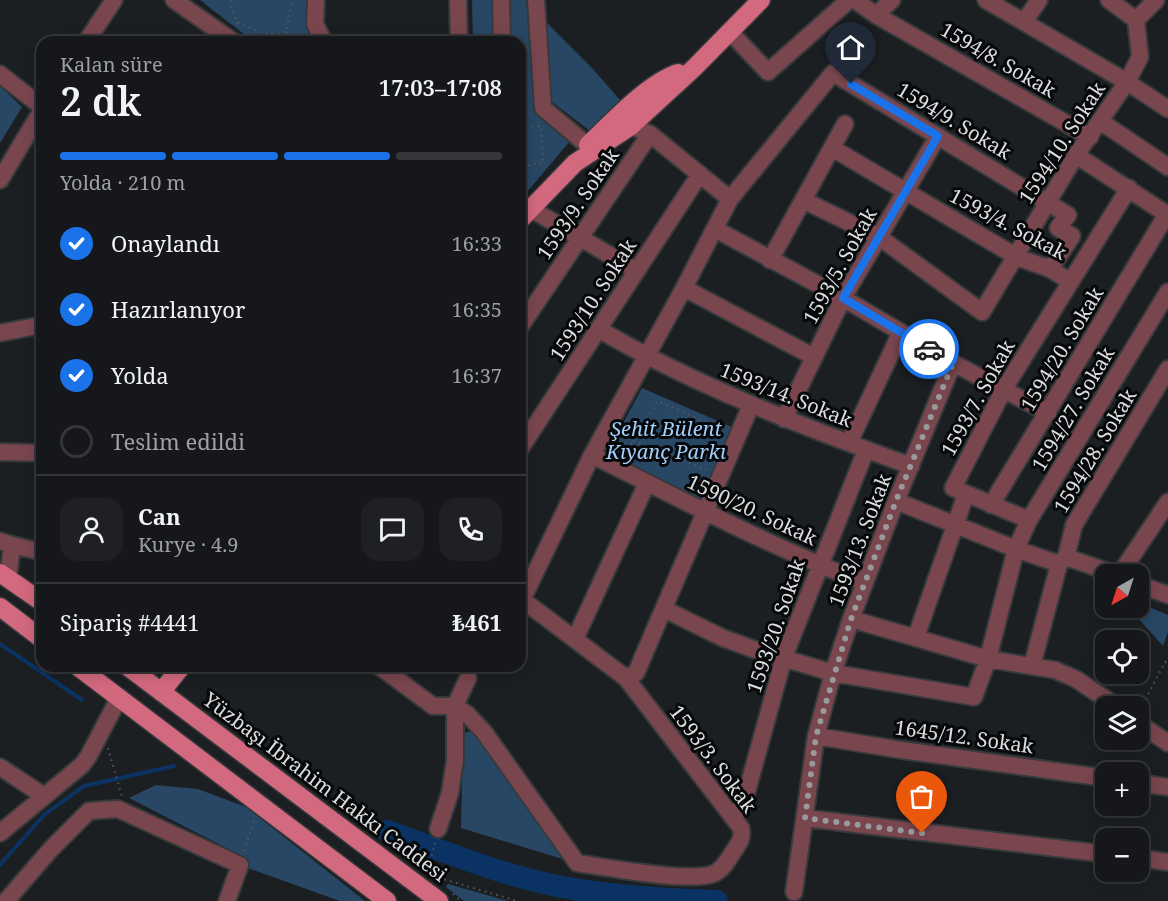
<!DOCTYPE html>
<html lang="tr">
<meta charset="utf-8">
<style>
:root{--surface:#15171a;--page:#1e2023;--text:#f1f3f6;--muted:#9d9fa2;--line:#343639;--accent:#1a73e8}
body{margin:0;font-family:"Noto Serif",serif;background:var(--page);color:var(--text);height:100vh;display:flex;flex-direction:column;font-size:22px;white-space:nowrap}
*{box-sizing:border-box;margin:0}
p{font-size:20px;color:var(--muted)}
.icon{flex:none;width:33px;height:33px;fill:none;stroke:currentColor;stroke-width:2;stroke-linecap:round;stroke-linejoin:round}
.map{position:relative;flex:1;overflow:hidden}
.side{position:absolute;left:36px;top:36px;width:490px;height:636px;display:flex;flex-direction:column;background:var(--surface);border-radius:18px;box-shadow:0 3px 15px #0003,0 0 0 2px var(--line)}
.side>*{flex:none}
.needle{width:39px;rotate:219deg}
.controls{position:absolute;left:1095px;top:564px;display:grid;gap:12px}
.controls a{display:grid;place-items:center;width:54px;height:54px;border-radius:12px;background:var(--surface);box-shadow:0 3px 15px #0003,0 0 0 2px var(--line);font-size:30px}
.pin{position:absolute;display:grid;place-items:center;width:51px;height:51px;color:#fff;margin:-62px -26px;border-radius:50% 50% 50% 0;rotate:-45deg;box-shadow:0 0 6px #0007}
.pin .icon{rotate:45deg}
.courier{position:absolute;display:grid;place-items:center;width:60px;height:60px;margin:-30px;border:4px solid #1a73e8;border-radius:50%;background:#fff;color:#222;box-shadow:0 2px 8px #0007}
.head em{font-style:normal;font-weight:600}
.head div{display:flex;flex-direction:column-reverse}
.head{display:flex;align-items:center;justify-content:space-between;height:102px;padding:0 24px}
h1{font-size:39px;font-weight:600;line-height:45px}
.bar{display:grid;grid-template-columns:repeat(4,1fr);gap:9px 6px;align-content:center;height:72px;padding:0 24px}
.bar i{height:8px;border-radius:4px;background:var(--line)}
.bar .active{background:var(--accent)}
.bar p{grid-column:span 4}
.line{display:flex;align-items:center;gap:15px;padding:0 24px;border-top:2px solid var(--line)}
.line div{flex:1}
.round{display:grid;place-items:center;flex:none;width:63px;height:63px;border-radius:18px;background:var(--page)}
ol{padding:0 24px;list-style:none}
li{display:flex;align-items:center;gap:18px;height:66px}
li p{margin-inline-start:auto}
li .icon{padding:6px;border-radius:50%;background:var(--accent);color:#fff;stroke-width:4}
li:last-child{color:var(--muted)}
li i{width:33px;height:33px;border:3px solid var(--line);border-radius:50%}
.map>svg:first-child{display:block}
.green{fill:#284764}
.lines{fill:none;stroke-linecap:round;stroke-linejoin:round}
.stream{stroke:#0a3364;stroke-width:4}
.river{stroke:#0a3364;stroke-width:22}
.minor-casing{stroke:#373a3c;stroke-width:20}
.major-casing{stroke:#373a3c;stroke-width:21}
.path{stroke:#56585b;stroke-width:2;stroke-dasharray:1.5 4.5;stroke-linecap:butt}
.minor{stroke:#79464e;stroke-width:16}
.major{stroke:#d3697e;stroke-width:18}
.done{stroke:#989a9d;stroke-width:6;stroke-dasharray:0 10.8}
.route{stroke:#1a73e8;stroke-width:8}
.labels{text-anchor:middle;stroke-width:6;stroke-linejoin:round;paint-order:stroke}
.street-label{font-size:20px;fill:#dbdddf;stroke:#07080a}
.park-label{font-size:20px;font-style:italic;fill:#a2cdf9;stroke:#07080a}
</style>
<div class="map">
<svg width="1168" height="901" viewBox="0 0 1168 901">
<rect width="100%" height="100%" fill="#1c1f22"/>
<path class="green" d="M200,0H318L320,42H254Z
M472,0H526L537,110L571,140L521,199L520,42H473Z
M547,23L592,68L620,100L590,131L551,101Z
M0,86L22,107L0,143Z
M642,388L732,427L701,499L605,457Z
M1140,603L1168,615V632L1163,646L1136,616Z
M474,731L569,861L461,828L463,733Z
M156,785L198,789L246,807L365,901H340L242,866L240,855L129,798Z
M448,884L508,901H464L446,887Z"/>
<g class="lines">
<path class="stream" d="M0,644L82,700
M0,865L44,815L84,786L174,766"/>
<path class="river" d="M387,831C450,853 514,881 580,890C625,897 671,900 717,901"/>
<g class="minor-casing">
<path id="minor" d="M174,0L234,42
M316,0L315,24L324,42
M458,0L459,42
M501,0L502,42
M536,0L543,108L587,145
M855,0L876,15L1090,137
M986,0L1127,82L1168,109
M876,15L892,0
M1136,20L1156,0
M1024,22L1039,0
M730,32L768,72L849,0
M86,42L114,0
M0,74L42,107
M1100,121L1168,167
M832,148L1017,257L1050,269L1071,282
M1076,155L1168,215
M0,180L42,110
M730,199L833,73L1068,215L1058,228L1072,236L1050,269
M803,200L879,237L982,312L1076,155L1127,82L1140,57L1136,20L1109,0
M531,209L637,271
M715,229L843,298L953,363L1048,413
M770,260L845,124
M684,288L814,357
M520,327L650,134
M600,330C698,387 804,427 911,466
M0,333L42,325
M784,419L843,298L938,136
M849,443L901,332
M520,449L700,174
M0,452L42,453
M592,455C682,500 771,547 865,583
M896,501L1016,549L1059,564
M991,505L1167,214
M1029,520L953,488L1004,389L1129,188
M0,541L12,545L42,552
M1066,557L1074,525L1168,369
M1060,563L1066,557L1115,574
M1120,574L1168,502
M8,579L12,545
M1138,584L1168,595
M520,604L592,455L684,288L730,199L650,134L631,126
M664,609L723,638L753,649L833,673L974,697L988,659L1016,549L1029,520L1168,292
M851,619L988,659L1055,670L1076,679L1116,706
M916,637L966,494
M575,639L647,483
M379,666L433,706H455L468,678
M1032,666L1059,564
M626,678L636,673L751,405
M455,706L467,714L484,732L577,863C604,867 693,884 715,873C723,869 728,860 733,852C739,843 743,839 741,828L626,678L520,598
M1138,723L1168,743
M816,736L901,750L1106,778
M0,767L44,796
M1138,783L1168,787
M733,818L744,802L784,657L866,450
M805,818L1106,854
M438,829L450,793L455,760V706
M0,833L82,765L88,757L119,698
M1138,858L1168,862
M794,892L816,736L833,673L851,619L896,501L953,363
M6,901L51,849L89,811L118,809L240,865L227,901"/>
</g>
<g class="major-casing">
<path id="major" d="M588,145C612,122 648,83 678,73
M520,220L575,163L631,126L694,68L761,0
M0,573L42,602
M0,607L42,639
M77,666L387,901
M127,666L439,901
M161,692L182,666"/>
</g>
<path class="path" d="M231,0C230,11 238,18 237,28
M238,22C255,31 267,37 286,32L292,0
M286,32L304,42
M520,126H541L543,163L529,165L520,178
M633,441L708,470
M624,454L658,401L724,430
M1140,710L1165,662L1168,663
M108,748L122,797
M244,851L254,820
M427,873L435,843
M433,876L517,901
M453,894L461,901"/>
<use href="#minor" class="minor"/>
<use href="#major" class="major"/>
</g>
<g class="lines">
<path class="done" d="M922,833L805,818L816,736L851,619L896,501L953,363L929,349"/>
<path class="route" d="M851,84L938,136L843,298L929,349"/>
</g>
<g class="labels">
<g class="street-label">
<text transform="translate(998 60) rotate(30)" y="7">1594/8. Sokak</text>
<text transform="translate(954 121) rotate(31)" y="7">1594/9. Sokak</text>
<text transform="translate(1062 143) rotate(-57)" y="7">1594/10. Sokak</text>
<text transform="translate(578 204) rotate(-56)" y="7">1593/9. Sokak</text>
<text transform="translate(1008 224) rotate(28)" y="7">1593/4. Sokak</text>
<text transform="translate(840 266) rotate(-61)" y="7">1593/5. Sokak</text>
<text transform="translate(593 300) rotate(-57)" y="7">1593/10. Sokak</text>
<text transform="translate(1062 349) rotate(-59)" y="7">1594/20. Sokak</text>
<text transform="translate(786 395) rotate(22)" y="7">1593/14. Sokak</text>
<text transform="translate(978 398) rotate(-61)" y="7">1593/7. Sokak</text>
<text transform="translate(1073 409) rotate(-59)" y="7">1594/27. Sokak</text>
<text transform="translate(1095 451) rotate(-59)" y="7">1594/28. Sokak</text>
<text transform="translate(752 510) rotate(25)" y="7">1590/20. Sokak</text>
<text transform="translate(860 540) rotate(-69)" y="7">1593/13. Sokak</text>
<text transform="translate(776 626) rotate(-71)" y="7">1593/20. Sokak</text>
<text transform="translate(964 737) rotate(8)" y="7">1645/12. Sokak</text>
<text transform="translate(713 759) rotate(53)" y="7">1593/3. Sokak</text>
<text transform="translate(325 787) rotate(37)" y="7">Yüzbaşı İbrahim Hakkı Caddesi</text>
</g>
<g class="park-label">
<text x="666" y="436">Şehit Bülent<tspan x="666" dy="23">Kıyanç Parkı</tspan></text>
</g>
</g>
</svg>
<div class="controls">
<a><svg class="needle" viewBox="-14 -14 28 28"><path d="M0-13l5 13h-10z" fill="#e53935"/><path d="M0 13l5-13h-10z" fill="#9d9fa2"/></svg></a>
<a><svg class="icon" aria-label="locate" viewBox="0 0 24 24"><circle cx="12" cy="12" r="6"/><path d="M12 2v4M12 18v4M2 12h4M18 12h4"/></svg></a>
<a><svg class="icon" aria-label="layers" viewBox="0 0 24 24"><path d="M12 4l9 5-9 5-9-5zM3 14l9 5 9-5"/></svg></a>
<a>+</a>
<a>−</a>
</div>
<div class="pin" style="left:922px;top:833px;background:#ea580c"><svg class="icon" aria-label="bag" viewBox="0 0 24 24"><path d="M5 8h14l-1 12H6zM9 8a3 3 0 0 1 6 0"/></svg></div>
<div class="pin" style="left:851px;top:84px;background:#1f2937"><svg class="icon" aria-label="home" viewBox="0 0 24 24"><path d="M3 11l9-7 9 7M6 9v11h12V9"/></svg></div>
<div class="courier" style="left:929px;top:349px"><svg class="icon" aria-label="car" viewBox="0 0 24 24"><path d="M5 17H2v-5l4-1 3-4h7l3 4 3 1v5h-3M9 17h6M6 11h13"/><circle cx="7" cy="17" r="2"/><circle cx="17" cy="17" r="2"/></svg></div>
<section class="side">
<div class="head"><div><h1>2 dk</h1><p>Kalan süre</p></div><em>17:03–17:08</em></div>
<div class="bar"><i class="active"></i><i class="active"></i><i class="active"></i><i></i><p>Yolda · 210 m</p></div>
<ol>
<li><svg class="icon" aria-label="check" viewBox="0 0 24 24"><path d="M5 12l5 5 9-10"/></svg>Onaylandı<p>16:33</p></li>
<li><svg class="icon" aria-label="check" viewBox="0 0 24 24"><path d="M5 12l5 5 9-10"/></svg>Hazırlanıyor<p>16:35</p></li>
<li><svg class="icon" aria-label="check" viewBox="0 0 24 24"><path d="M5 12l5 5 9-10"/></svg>Yolda<p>16:37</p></li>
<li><i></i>Teslim edildi</li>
</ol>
<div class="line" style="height:108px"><a class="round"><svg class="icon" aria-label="person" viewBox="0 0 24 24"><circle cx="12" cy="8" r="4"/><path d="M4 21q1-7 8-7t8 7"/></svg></a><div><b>Can</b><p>Kurye · 4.9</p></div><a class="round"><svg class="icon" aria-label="chat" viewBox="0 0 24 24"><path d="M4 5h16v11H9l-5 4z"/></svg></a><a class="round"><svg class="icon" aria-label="phone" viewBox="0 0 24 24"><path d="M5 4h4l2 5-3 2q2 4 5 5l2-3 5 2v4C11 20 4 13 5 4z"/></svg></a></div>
<div class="line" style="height:78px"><div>Sipariş #4441</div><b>₺461</b></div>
</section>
</div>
